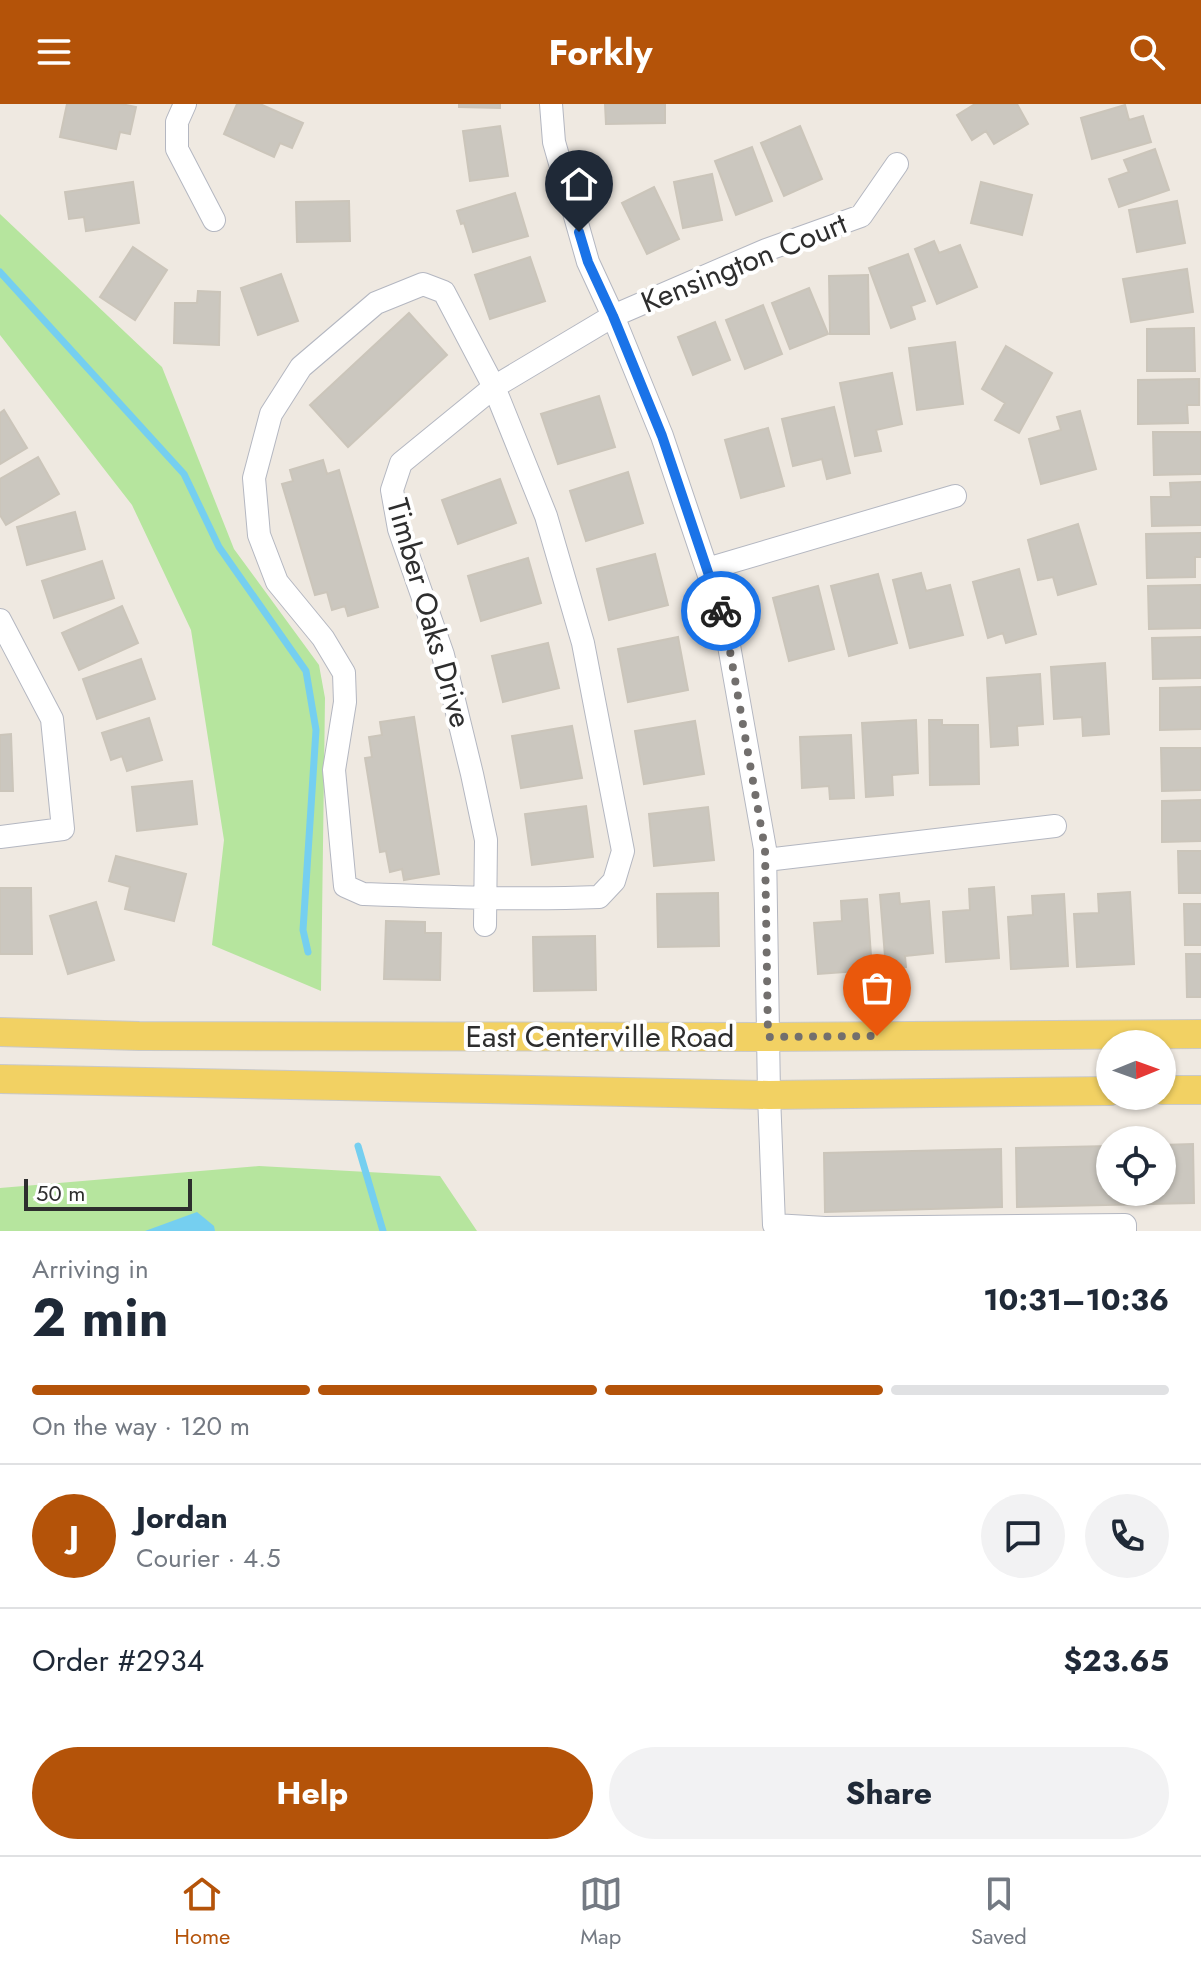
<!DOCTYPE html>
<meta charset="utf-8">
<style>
:root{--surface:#fff;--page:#f2f2f3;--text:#1f2937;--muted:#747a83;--line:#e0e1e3;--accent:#b45309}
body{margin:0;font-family:Jost,sans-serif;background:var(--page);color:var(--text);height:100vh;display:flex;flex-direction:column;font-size:30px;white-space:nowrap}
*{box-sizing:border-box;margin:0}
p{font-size:26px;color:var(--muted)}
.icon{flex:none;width:44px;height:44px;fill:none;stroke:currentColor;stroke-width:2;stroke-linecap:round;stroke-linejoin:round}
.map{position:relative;height:1127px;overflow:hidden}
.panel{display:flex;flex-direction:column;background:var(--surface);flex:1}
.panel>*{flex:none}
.needle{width:52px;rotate:89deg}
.fabs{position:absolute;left:1096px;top:926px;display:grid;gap:16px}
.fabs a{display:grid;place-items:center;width:80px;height:80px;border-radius:50%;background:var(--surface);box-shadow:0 2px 6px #0004;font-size:40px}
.scale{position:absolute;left:24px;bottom:20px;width:168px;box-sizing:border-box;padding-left:8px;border:4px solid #2e2e2e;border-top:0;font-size:22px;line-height:28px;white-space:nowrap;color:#2e2e2e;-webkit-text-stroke:6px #fff;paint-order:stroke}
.pin{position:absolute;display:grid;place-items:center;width:68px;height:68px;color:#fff;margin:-82px -34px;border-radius:50% 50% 50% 0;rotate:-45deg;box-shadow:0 0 8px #0007}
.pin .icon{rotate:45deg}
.courier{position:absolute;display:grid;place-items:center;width:80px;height:80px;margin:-40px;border:6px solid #1a73e8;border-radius:50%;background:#fff;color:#222;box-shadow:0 2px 10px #0007}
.summary em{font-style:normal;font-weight:700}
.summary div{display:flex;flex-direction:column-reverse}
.summary{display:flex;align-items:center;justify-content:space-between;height:136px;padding:0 32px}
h1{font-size:52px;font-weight:700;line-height:60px}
.bar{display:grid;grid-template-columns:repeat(4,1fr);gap:12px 8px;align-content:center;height:96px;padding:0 32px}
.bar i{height:10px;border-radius:6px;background:var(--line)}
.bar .active{background:var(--accent)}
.bar p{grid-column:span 4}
.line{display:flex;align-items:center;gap:20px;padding:0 32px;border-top:2px solid var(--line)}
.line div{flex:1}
.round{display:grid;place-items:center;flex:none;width:84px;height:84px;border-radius:42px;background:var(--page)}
.cta{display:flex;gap:16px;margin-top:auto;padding:16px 32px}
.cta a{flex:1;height:92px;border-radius:48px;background:var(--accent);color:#fff;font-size:32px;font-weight:700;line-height:92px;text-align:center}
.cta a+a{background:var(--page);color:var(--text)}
header{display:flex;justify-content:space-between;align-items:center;height:104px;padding:0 32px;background:var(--accent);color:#fff;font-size:36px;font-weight:700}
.menu{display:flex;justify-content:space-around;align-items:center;height:112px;border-top:2px solid var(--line);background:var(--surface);font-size:22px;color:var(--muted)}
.menu a{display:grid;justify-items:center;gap:4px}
.menu .active{color:var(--accent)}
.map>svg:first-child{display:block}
.green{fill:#b6e59e}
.water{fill:#75cff0}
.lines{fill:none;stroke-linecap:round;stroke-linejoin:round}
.stream{stroke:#75cff0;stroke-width:7}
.building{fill:#cbc7bf;stroke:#cbc5ba;stroke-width:2}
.minor-casing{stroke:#b4b7c1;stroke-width:24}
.major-casing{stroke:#c9c9c9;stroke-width:30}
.minor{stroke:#fff;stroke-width:22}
.major{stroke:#f2d163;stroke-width:28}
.done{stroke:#726f6d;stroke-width:8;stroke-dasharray:0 14.4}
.route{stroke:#1a73e8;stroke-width:10}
.labels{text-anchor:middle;stroke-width:8;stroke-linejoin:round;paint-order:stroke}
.street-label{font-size:30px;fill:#2e2e2e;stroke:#fff}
</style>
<header><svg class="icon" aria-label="menu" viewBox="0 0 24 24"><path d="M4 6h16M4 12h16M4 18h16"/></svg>Forkly<svg class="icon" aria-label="search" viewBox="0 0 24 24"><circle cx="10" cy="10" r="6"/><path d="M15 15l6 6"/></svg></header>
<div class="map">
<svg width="1201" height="1127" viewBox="0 0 1201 1127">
<rect width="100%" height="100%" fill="#efe9e1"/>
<path class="green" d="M0,110L162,263L234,445L319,561L325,594L321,887L212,841L224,736L191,526L132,401L0,231Z
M259,1062L440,1072L477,1127H0V1084Z"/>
<path class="water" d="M197,1108L214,1122L215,1127H145Z"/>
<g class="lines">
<path class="stream" d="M0,168L184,370L219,443L306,567L316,626L303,826L308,848
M358,1042L383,1127"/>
</g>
<path class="building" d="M67,0H121L136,3L130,30L120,28L116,45L60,33Z
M237,0H260L303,19L292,44L280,39L274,53L224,30Z
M459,0H500V4L459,3Z
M605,0H665V19L606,20Z
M975,0H1017L1028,20L994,40L986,27L972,36L957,11Z
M1125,1L1129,16L1143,12L1151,38L1092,55L1081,14Z
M500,22L508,72L470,77L463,27Z
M800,22L822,75L784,92L761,39Z
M752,43L772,97L736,111L715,57Z
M1155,45L1169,86L1119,103L1109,75L1129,68L1124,56Z
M712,70L722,116L683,124L674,78Z
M133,78L139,119L86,127L84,113L69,115L65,88Z
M981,78L1032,91L1022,131L971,119Z
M654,83L679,135L647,150L622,99Z
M515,89L528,132L473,148L464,119L461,120L457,107Z
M349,97L350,137L297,138L296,98Z
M1177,97L1185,139L1137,148L1129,106Z
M934,137L939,149L960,141L977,183L937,200L915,145Z
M133,143L167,166L135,216L100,193Z
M908,150L925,197L911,202L915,215L891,224L869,164Z
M530,153L545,197L490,215L475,171Z
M1187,165L1193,208L1131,218L1123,175Z
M281,170L298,217L258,231L241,184Z
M868,171L869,230H830L829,172Z
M809,184L828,230L790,245L772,199Z
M198,187L220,188L219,241L174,239L175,199H197Z
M763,201L782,250L745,265L726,216Z
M409,209L447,251L348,343L310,301Z
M715,218L730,256L693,271L678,233Z
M1194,224L1195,267H1147V225Z
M955,238L963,300L917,306L909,244Z
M1006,242L1052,269L1019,329L995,316L1005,299L982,285Z
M892,269L902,320L876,326L881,347L855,352L840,279Z
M1199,275V301H1187L1188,319L1138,320V276Z
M599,292L615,343L558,360L541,310Z
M834,303L850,369L827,375L822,355L793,362L782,315Z
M4,306L27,344L0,360V309Z
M1080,307L1096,365L1041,380L1029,335L1061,326L1057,313Z
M768,324L784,382L741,394L725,336Z
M1153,328H1201V370L1154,371Z
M38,353L59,390L6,421L0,411V375Z
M323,356L327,370L339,366L378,503L348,512L345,502L332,506L327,488L315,491L282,380L293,377L290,366Z
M628,368L643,419L586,437L570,387Z
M500,375L516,419L458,440L442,396Z
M1201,378V421L1152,422L1151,393H1171L1170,379Z
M75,408L85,445L27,461L17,423Z
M1078,420L1096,480L1058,491L1053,473L1038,476L1028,436Z
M1201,429V453H1195V473L1147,474L1146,430Z
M655,450L668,501L609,516L597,465Z
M528,454L541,499L481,517L468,472Z
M102,457L114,494L54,514L42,477Z
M1019,465L1036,530L1006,539L1003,529L988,534L973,478Z
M921,469L926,487L950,481L963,531L910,544L893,476Z
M878,470L897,539L849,552L831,482Z
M1201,481V524L1149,525L1148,482Z
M818,482L834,545L789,557L773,494Z
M122,502L138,539L79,566L62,529Z
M678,533L688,586L628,598L618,545Z
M1201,533V574L1153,575L1152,534Z
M548,539L559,584L503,598L492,552Z
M141,555L155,595L97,615L83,575Z
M1105,559L1109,630L1083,632L1082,613L1054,615L1051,563Z
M1040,570L1043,620L1017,622L1018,641L991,643L987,574Z
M1201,583V625L1160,626V584Z
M414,613L439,770L404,776L402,765L390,768L386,747L380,748L365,654L372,653L369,633L382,631L380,618Z
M149,614L162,656L127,667L122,652L111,656L102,629Z
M916,616L918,669L892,671L893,691L866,693L862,619Z
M929,616H942V621H978L979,680L930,681Z
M695,617L704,670L644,680L635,627Z
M572,622L582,674L521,684L512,632Z
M11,630L13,687H0V631Z
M851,631L854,694L830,695L829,682L802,684L800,633Z
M1161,644H1201V686L1162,687Z
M192,677L197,720L137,727L132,683Z
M1201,696V737L1162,738V697Z
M586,702L593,753L532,761L525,710Z
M708,703L714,756L654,762L649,710Z
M1178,747H1201V789H1179Z
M116,752L186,770L174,817L125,805L130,783L109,777Z
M994,783L999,854L946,858L943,808L970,806L969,785Z
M0,784H31L32,850H0Z
M1130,788L1134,860L1077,863L1074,810L1099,809L1098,790Z
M718,789L719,842L658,843L657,790Z
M899,789L900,800L929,797L933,849L905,852L906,863L886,865L880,791Z
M1064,790L1068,862L1011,865L1008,813L1033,811L1032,792Z
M867,795L872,866L818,870L814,819L842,817L841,797Z
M96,798L114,856L68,870L50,812Z
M1184,800H1201V841H1185Z
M386,817L425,818V829H441L440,876L384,875Z
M595,832L596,886L534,887L533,833Z
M1186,850H1201V893H1187Z
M1193,1040L1194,1099L1017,1103L1016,1044L1110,1042V1088H1162V1041Z
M1001,1045L1002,1103L825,1108L824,1049Z"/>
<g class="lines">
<g class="minor-casing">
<path id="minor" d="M185,0L177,18V45L214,116
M551,0L554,38L588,158L613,212L662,332L725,519L765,745L769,991L774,1121L825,1124L1125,1121V1127
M423,180L444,188L494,283L546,412L583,539L623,747L614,777L599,793C520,796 442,793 363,790L345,782L334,666L345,598L344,569L323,534L277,478L259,431L254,374L271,310L301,263L376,199Z
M707,465L955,392
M0,516L52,615L63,725L0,733
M766,756L1055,722
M485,821L486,736L472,670L443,551L399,425L392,386L401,359L494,283L613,212L766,146L861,112L897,60"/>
</g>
<g class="major-casing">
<path id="major" d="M0,928L139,932L768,933L1201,930
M0,975L769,991L1110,987
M1162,986H1201"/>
</g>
<use href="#minor" class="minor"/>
<use href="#major" class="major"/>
</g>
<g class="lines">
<path class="done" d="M721,507L725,519L765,745L768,933L877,932"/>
<path class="route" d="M579,128L588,158L613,212L662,332L721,507"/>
</g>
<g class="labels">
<g class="street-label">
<text transform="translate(744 159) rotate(-22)" y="10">Kensington Court</text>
<text transform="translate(429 509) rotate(74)" y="10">Timber Oaks Drive</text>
<text x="600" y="943">East Centerville Road</text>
</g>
</g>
</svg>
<div class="fabs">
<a><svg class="needle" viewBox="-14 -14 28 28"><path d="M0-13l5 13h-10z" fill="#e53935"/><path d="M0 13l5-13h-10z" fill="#747a83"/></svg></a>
<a><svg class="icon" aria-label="locate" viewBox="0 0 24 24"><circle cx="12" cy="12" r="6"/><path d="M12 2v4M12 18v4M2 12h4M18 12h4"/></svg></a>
</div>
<div class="scale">50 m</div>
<div class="pin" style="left:877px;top:932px;background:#ea580c"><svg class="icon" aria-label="bag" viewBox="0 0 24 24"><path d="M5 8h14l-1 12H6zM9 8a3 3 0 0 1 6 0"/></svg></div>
<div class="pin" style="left:579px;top:128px;background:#1f2937"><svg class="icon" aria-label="home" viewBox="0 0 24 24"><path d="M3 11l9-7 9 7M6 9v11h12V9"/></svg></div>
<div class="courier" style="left:721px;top:507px"><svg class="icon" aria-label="bike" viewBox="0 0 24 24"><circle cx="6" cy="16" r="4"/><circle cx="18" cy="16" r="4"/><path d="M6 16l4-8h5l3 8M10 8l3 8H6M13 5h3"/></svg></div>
</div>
<section class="panel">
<div class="summary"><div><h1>2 min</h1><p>Arriving in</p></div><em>10:31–10:36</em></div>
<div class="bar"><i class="active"></i><i class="active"></i><i class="active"></i><i></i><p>On the way · 120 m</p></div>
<div class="line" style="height:144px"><b class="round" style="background:var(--accent);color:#fff">J</b><div><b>Jordan</b><p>Courier · 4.5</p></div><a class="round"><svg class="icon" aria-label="chat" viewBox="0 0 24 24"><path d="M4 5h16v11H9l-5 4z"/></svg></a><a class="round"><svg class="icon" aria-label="phone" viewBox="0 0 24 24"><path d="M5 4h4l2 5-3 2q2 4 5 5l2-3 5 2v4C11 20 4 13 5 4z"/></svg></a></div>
<div class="line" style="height:104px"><div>Order #2934</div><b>$23.65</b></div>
<div class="cta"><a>Help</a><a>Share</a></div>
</section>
<nav class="menu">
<a class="active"><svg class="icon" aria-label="home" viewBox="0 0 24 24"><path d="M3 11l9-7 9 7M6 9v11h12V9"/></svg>Home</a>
<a><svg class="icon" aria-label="map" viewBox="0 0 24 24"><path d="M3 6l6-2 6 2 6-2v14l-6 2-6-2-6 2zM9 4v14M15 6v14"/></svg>Map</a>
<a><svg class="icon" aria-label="saved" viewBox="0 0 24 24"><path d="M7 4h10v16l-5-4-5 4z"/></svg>Saved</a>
</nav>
